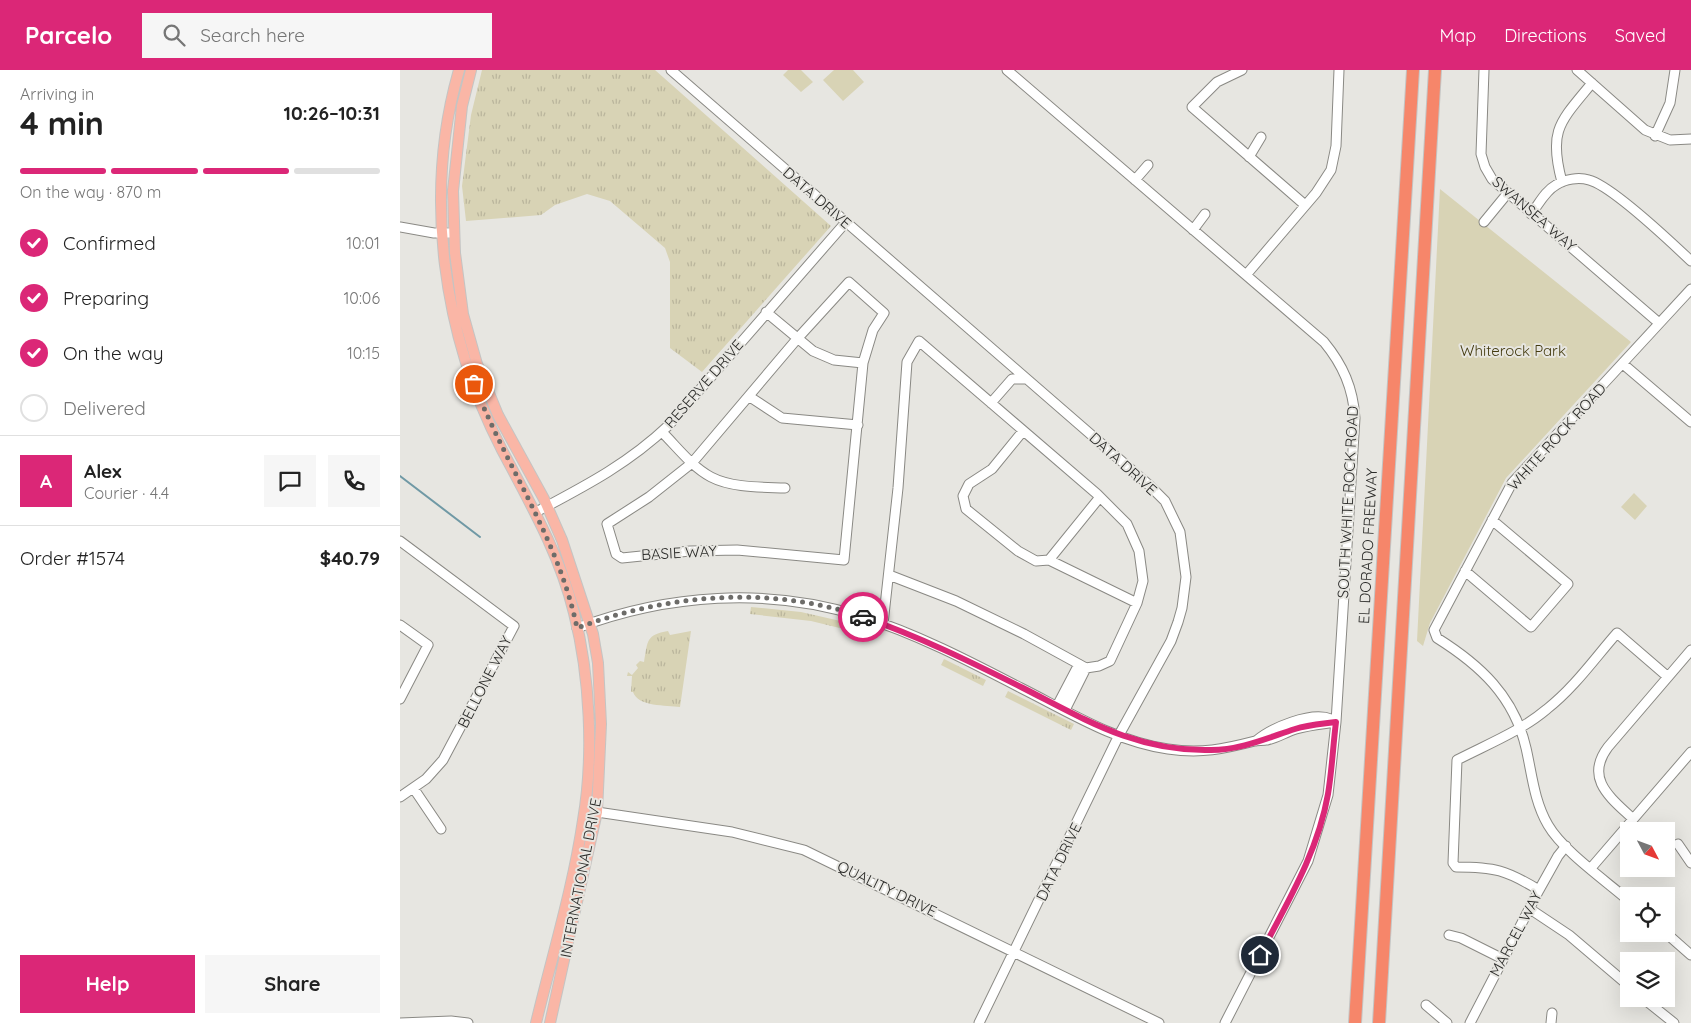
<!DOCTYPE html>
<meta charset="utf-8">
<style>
:root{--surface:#fff;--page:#f6f6f6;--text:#222;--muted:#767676;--line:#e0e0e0;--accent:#db2777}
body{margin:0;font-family:Quicksand,sans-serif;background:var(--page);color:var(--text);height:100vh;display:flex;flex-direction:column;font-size:19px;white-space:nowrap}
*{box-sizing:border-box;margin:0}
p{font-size:16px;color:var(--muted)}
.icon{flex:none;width:28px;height:28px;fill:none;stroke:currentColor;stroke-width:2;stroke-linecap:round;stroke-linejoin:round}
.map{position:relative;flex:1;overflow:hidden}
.panel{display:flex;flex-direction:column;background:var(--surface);width:400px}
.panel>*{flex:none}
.needle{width:32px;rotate:131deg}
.fabs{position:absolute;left:1220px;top:752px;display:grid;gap:10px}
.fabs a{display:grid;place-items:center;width:55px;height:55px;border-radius:0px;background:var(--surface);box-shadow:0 5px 20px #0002;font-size:25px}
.pin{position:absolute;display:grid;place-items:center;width:42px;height:42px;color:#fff;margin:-21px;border:2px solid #fff;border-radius:50%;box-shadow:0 1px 5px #0007}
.courier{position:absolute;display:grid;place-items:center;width:50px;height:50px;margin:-25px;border:4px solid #db2777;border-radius:50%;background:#fff;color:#222;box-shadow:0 1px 6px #0007}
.head em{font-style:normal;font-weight:700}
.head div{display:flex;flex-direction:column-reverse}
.head{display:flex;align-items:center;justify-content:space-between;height:85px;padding:0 20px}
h1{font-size:32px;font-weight:700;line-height:38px}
.bar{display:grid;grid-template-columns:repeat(4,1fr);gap:8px 5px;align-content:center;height:60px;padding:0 20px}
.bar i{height:6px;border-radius:4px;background:var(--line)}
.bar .current{background:var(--accent)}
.bar p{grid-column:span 4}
.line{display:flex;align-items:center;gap:12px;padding:0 20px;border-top:1px solid var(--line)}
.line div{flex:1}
.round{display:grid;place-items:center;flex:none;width:52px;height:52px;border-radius:0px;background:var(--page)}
ol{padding:0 20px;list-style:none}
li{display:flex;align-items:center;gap:15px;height:55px}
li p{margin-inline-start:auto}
li .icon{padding:5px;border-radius:50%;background:var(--accent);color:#fff;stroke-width:4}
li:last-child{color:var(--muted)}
li i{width:28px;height:28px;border:2px solid var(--line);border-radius:50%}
.primary-button{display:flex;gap:10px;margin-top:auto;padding:10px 20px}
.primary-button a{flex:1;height:58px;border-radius:0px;background:var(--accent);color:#fff;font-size:20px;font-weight:700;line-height:58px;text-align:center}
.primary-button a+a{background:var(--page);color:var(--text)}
header{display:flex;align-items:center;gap:30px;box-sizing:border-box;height:70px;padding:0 25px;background:var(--accent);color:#fff}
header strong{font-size:24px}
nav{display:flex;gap:28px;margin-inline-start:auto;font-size:18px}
.search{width:350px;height:45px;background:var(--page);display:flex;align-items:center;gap:12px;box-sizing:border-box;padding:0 18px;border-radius:0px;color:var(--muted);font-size:19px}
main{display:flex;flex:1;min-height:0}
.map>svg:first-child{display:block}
.grass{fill:url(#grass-tufts)}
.park{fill:#d8d3b5}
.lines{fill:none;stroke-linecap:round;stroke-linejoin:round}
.stream{stroke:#7099a5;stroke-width:2}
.minor-casing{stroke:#8a8984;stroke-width:11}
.major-casing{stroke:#c4c4c3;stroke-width:12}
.highway-casing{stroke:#c4c4c3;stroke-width:14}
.minor{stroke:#fff;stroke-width:9}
.major{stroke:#fab6a6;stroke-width:10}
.highway{stroke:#f6866a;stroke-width:12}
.done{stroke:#6d6c69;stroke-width:5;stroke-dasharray:0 9}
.route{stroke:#db2777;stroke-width:6}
.labels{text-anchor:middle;stroke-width:4;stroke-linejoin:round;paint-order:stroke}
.street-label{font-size:15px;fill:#2b2b29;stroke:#e7e6e1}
.park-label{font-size:15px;fill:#443b0f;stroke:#e7e6e1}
</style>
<header>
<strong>Parcelo</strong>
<div class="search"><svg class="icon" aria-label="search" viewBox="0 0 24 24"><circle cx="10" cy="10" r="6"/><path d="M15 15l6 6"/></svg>Search here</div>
<nav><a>Map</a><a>Directions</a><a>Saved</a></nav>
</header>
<main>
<section class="panel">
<div class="head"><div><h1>4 min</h1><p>Arriving in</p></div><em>10:26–10:31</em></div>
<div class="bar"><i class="current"></i><i class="current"></i><i class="current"></i><i></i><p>On the way · 870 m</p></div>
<ol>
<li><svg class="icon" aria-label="check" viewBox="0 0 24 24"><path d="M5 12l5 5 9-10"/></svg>Confirmed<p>10:01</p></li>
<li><svg class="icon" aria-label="check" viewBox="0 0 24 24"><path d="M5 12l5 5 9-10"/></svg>Preparing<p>10:06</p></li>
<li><svg class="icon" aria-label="check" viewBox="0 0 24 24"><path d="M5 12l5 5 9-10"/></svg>On the way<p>10:15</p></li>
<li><i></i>Delivered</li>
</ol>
<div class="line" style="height:90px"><b class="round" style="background:var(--accent);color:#fff">A</b><div><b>Alex</b><p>Courier · 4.4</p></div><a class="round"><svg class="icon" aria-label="chat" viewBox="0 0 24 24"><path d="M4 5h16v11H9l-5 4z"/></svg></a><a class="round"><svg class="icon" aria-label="phone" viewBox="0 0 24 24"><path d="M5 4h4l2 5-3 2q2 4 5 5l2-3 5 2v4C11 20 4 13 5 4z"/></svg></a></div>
<div class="line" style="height:65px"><div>Order #1574</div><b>$40.79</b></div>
<div class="primary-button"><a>Help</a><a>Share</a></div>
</section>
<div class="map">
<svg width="1291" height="953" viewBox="0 0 1291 953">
<defs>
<pattern id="grass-tufts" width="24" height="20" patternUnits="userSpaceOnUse" patternTransform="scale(1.25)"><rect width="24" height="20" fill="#d8d3b5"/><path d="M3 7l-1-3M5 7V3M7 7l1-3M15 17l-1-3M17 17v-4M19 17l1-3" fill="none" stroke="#bab59c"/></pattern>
</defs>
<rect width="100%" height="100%" fill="#e7e6e1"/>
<path class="grass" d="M82,0H255L431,156L302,302L270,278V192L265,178L210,131L187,124L155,135L141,145L66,151L62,116L71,45Z
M351,537L401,542L458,555L456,562L411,551L350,544Z
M268,561L270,565L291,561L280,637C266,635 238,637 233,622H231L232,606H227L228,602L232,605L238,598L236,595L240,591L244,592C248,570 246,565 268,561Z
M544,589L586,610L583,616L541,595Z
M608,621L674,654L671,660L605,627Z"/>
<path class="park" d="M388,0H401L413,12L401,22L383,5Z
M434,0H453L464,12L443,31L423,10Z
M1040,119L1231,272L1106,408L1030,553L1023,576L1017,571Z
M1234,423L1247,436L1235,450L1221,437Z"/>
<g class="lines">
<path class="stream" d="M0,406L80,467"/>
<g class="minor-casing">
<path id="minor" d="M271,0L749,415L765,431L780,462L786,507L782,538L778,552L771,571L719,665L579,953
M607,0L924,272C943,295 953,318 955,348L936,652L928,725L908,791L825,953
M842,0L817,12L792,37L905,135
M1084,0L1081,84L1085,97L1092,109L1259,253
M1177,0L1245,60L1270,70L1291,69
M1255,66L1270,33L1275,0
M849,87L861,67
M735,110L748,95
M1162,112C1148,60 1160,52 1192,13
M1131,144C1139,134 1145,121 1156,115C1165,109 1179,107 1189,110C1212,116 1272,173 1291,191
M1084,152L1107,124
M0,157L34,163H49
M793,160L805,144
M846,205L916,123L931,100L936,76L939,0
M449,212L484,243L473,260L463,293L444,490L337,480L290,481L222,488L216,484L207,454L249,427L292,393L397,269Z
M366,242L413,281L434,290L463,293
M1223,294L1291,352
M350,327L382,348L458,355
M591,333L612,309H626
M623,361L592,399L569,414L563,426L566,439L618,481L636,491L649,490
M262,362C277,377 292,397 311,407C332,418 362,417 385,418
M700,427L649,490L737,533
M136,442C185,416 228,394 269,355L446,152
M0,471L114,556L43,690L26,709L0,727
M1065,501L1131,557L1168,514L1092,450
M483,554L498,418L507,292L519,271L697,424L727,454L739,481L743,511L737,533L710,591L699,596L686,598L624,564L556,531L489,505
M0,555L28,575L0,629
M177,558C268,524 367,517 460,546C515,563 569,591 621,618C667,641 716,672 768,679C801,684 824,679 855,671C859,670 863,671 867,670C877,668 886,662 896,659C909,655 923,654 936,652
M657,636L679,594
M665,640L686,598
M856,671C871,658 911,641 931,649
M14,719L41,759
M197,742L332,762L404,780L759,953
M1233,749C1211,728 1184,709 1208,677L1291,580
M1278,774L1291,793
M1191,798L1291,682
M1139,820C1106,800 1095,797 1056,797L1053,793L1057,690C1088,674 1121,661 1147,639C1174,618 1195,588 1217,563L1268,607
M1229,831C1205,810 1163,781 1148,755C1134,731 1132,704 1126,678C1114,626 1080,595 1037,568L1034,560L1112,413L1291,219
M1130,839L1169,865L1229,916
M1266,863L1291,885
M1049,865L1061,868L1103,889
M1244,929L1274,953
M1026,935L1047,953
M0,953L51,951L68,953
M1070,953L1139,820L1158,786L1166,776
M1151,953L1152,943"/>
</g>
<g class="major-casing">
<path id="major" d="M59,0C23,125 43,266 102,380C130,433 160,485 174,543C190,606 194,686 183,750C173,818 152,886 136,953
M71,0L62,36L53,121L55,183L63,244L77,294L98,345L144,429L162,470L193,564L198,593L201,654L197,742L150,953"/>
</g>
<g class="highway-casing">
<path id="highway" d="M955,953L1013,0
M979,953L1035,0"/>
</g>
<use href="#minor" class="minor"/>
<use href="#major" class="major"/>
<use href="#highway" class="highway"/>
</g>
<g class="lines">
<path class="done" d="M74,314C106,396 159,470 177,558C268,524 370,515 463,547"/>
<path class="route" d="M463,547C518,566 571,592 623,618C686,650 737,682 811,680C840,680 867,668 895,659C908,655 922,654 936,652C933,676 932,700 928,724C918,782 887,833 860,885"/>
</g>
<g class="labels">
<g class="street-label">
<text transform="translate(417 128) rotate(41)" y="5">DATA DRIVE</text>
<text transform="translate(1134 144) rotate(41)" y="5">SWANSEA WAY</text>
<text transform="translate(304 314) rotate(-49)" y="5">RESERVE DRIVE</text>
<text transform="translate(1157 367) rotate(-48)" y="5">WHITE ROCK ROAD</text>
<text transform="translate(723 394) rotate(42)" y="5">DATA DRIVE</text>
<text transform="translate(948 432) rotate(-87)" y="5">SOUTH WHITE ROCK ROAD</text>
<text transform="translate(968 476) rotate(-87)" y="5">EL DORADO FREEWAY</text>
<text transform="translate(279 483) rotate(-3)" y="5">BASIE WAY</text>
<text transform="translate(85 612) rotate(-63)" y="5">BELLONE WAY</text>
<text transform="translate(659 792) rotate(-64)" y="5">DATA DRIVE</text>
<text transform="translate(181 808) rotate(-79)" y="5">INTERNATIONAL DRIVE</text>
<text transform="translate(487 819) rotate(26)" y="5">QUALITY DRIVE</text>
<text transform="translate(1116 864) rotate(-62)" y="5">MARCEL WAY</text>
</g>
<g class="park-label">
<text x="1113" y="286">Whiterock Park</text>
</g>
</g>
</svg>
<div class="fabs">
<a><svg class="needle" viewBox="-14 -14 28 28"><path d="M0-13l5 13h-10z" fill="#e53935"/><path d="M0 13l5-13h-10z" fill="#767676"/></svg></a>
<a><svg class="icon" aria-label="locate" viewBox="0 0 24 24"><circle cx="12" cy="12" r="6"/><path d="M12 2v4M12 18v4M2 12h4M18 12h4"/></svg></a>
<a><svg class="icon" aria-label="layers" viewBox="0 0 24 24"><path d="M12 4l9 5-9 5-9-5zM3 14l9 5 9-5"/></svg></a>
</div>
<div class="pin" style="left:74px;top:314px;background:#ea580c"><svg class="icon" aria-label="bag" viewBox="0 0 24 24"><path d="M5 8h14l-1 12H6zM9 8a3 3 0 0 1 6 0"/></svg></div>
<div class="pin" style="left:860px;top:885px;background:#1f2937"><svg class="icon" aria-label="home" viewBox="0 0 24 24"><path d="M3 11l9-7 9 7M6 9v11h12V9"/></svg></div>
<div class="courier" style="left:463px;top:547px"><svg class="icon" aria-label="car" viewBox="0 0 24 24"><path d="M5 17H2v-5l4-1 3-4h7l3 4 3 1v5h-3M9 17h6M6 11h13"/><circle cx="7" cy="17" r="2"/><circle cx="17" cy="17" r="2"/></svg></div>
</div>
</main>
